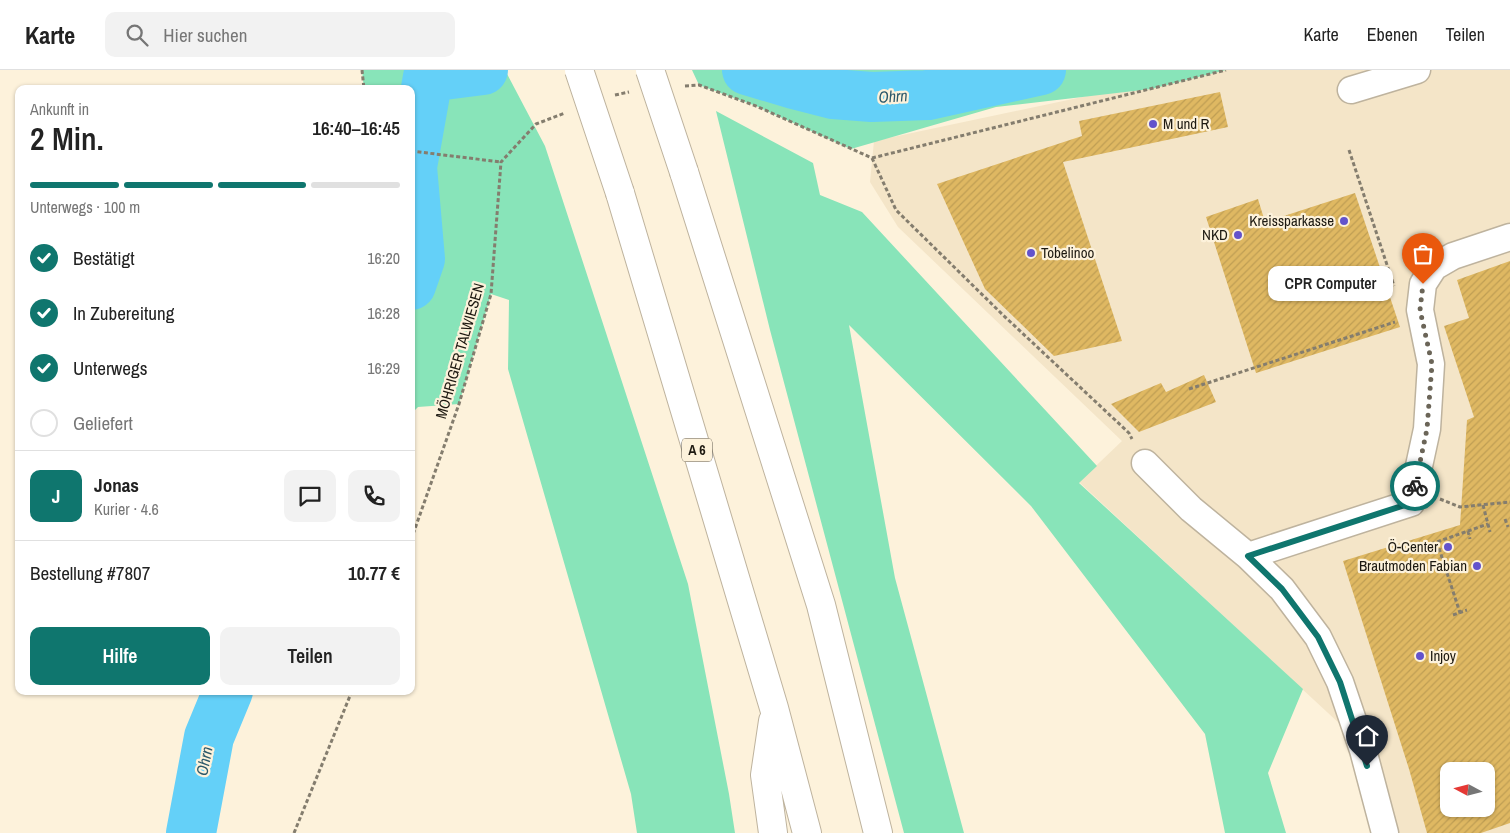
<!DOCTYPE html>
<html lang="de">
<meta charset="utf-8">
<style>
:root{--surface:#fff;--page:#f2f2f2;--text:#222;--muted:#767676;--line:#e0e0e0;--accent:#0f766e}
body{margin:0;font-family:"Archivo Narrow",sans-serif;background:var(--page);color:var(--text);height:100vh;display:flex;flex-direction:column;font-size:19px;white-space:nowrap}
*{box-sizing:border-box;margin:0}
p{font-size:16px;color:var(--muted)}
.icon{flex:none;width:28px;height:28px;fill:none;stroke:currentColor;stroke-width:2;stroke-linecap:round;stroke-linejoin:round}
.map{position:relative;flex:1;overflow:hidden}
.side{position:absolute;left:15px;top:15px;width:400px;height:610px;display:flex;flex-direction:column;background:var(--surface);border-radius:10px;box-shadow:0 1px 4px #0004}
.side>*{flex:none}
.needle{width:32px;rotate:277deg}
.tools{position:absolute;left:1440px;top:692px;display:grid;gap:10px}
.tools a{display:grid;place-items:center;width:55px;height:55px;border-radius:10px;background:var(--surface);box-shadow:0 1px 4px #0004;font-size:25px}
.pin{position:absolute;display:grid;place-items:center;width:42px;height:42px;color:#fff;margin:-51px -21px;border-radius:50% 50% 50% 0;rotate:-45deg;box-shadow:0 0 5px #0007}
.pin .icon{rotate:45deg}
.courier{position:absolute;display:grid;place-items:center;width:50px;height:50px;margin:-25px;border:4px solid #0f766e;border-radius:50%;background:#fff;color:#222;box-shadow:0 1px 6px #0007}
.bubble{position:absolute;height:35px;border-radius:10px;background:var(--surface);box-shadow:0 1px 4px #0004;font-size:16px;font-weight:600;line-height:35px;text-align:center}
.summary em{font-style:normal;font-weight:600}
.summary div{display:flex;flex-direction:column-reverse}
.summary{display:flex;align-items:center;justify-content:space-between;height:85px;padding:0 15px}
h1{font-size:32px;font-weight:600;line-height:38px}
.bar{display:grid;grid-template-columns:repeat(4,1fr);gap:8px 5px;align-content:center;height:60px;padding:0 15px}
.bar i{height:6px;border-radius:4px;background:var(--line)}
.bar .on{background:var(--accent)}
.bar p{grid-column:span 4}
.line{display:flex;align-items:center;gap:12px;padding:0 15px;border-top:1px solid var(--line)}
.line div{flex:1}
.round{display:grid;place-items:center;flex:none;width:52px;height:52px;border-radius:10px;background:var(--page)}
ol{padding:0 15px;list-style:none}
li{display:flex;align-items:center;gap:15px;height:55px}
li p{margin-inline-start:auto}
li .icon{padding:5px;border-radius:50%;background:var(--accent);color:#fff;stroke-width:4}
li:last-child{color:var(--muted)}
li i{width:28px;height:28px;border:2px solid var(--line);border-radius:50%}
.action{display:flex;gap:10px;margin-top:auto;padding:10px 15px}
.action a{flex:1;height:58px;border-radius:10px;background:var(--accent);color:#fff;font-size:20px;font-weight:600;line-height:58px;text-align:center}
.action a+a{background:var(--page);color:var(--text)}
header{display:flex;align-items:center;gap:30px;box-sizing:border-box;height:70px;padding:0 25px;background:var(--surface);border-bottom:1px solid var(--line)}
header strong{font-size:24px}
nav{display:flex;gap:28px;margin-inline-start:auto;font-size:18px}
.search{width:350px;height:45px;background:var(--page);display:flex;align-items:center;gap:12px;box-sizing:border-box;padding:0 18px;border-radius:10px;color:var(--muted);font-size:19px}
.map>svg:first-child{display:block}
.built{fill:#f4e5c8;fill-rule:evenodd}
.grass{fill:#88e4b9}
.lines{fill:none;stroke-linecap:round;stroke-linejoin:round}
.stream{stroke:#64d0f8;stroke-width:9}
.river{stroke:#64d0f8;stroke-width:50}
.building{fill:url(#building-hatch);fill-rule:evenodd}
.minor-casing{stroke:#beb39e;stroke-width:29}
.highway-casing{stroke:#beb39e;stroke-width:30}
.path{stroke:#847d6e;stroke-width:3;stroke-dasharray:4 2.5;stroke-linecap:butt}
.minor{stroke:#fff;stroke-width:26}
.highway{stroke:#fff;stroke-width:28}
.highway-bridge-casing{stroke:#beb39e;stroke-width:30;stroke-linecap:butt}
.highway-bridge{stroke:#fff;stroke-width:28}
.done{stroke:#6b6558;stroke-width:5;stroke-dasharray:0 9}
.route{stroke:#0f766e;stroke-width:6}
.poi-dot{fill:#6353cc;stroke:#fdf2db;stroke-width:2}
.labels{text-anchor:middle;stroke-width:4.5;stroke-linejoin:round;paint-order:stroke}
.shield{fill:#fdf2db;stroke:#605a4e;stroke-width:1}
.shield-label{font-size:14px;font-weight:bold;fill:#1d1911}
.poi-label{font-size:15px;fill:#1d1911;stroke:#fdf2db;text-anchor:end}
.street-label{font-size:15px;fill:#1d1911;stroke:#fdf2db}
.water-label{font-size:16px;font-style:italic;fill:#2b586a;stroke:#fdf2db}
</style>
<header>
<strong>Karte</strong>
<div class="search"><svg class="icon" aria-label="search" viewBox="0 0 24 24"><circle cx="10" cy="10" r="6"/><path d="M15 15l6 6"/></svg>Hier suchen</div>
<nav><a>Karte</a><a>Ebenen</a><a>Teilen</a></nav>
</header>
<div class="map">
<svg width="1510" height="763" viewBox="0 0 1510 763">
<defs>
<pattern id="building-hatch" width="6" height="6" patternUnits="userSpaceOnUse" patternTransform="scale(1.25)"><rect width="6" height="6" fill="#dfb862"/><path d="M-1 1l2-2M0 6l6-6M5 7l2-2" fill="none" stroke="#bf9e54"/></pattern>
</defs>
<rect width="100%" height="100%" fill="#fdf2db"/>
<path class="built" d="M1202,0H1510V763H1373L1341,655L1079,412L1122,371L898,157L870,112L874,71L1158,11ZM1449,701H1486V739H1449Z"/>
<path class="grass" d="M362,0H505L545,76L688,514L729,724L735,763H637L631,724L508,299L509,230L491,224L459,334L418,337L411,344V19H364Z
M692,0H1226L1151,19L996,37L851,79L756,36L699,15Z
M716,41L813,93L820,125L862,142L1097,396L1079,413L1303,619L1268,703L1286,763H1225L1205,664L1031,436L849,255L895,508L964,763H904L770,260Z"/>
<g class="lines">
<path class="stream" d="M424,0L428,7"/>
<path class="river" d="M747,0L794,14L833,24L872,27L928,25L1041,0
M411,215L420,189L412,97L428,7L483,0
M191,763L209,667L228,621"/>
</g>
<path class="building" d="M1220,22L1228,57L1063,92L1122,271L1054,286L985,219L937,114L1082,66L1079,51Z
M1355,123L1400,257L1256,303L1206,147L1258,129L1265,152Z
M1510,191V753L1481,763H1427L1409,699L1343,491L1460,455L1467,350L1474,347L1444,256L1469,248L1457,210ZM1449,701H1486V739H1449Z
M1204,305L1216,332L1139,362L1111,334L1161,313L1166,322Z"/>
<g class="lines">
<g class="minor-casing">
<path id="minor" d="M1351,20L1417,0
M1145,393L1191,439L1248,486L1282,519L1318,567L1340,612L1363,680L1385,763
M1248,486L1411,433L1427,359L1431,294L1420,240L1423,214L1434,197L1453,186L1510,167"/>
</g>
<g class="highway-casing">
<path id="highway" d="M684,102L821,535L878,763
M620,123L774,638L807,763
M773,651L765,705L773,763"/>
</g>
<path class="path" d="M362,0L364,19
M685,16L699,15L756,36L872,88
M615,25L629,22
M1349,80L1394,216
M411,81L501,92
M872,88L896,140L1003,245L1129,363L1132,369
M872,88L1226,0
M1189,319L1395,252
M1440,429L1460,437L1510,432
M1483,435L1490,462
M1505,449L1508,457
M1468,461L1470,469
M411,470L459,334L491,224L501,92L536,54L565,43
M1437,472L1460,543
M1431,474L1488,454
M1453,545L1467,540
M294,763L352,621"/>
<use href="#minor" class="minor"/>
<use href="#highway" class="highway"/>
<g class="highway-bridge-casing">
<path id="highway-bridge" d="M579,0L620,123
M650,0L684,102"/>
</g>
<use href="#highway-bridge" class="highway-bridge"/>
</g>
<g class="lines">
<path class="done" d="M1415,416L1427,359L1432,294L1420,240L1423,214"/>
<path class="route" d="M1367,696L1340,612L1318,567L1282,519L1248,486L1411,433L1415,416"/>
</g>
<g class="poi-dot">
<circle cx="1153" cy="54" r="5"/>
<circle cx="1344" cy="151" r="5"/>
<circle cx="1238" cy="165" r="5"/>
<circle cx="1031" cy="183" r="5"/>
<circle cx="1448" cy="477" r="5"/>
<circle cx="1477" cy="496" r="5"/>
<circle cx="1420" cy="586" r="5"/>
</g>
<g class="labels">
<rect class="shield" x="682" y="368.5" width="30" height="23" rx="4"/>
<g class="shield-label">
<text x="697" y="385">A 6</text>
</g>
<g class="poi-label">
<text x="1163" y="59" text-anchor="start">M und R</text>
<text x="1334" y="156">Kreissparkasse</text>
<text x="1228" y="170">NKD</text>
<text x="1041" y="188" text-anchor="start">Tobelinoo</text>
<text x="1438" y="482">Ö-Center</text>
<text x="1467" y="501">Brautmoden Fabian</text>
<text x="1430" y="591" text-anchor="start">Injoy</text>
</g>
<g class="street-label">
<text transform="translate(460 281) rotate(-74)" y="5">MÖHRIGER TALWIESEN</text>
</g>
<g class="water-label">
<text transform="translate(893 26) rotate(-3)" y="6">Ohrn</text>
<text transform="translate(204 691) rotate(-79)" y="6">Ohrn</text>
</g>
</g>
</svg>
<div class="tools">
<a><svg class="needle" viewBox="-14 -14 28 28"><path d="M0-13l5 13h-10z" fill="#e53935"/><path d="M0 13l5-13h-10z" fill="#767676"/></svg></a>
</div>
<div class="pin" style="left:1423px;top:214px;background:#ea580c"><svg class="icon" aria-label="bag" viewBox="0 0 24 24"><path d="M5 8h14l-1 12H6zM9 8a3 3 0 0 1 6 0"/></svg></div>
<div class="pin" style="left:1367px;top:696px;background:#1f2937"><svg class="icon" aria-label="home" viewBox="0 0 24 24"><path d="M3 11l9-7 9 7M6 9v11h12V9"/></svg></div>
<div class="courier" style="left:1415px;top:416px"><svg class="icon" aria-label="bike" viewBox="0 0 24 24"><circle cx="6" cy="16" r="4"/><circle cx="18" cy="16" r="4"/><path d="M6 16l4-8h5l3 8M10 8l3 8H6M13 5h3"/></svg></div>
<div class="bubble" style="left:1268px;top:196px;width:125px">CPR Computer</div>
<section class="side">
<div class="summary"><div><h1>2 Min.</h1><p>Ankunft in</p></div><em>16:40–16:45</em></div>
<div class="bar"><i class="on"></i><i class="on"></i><i class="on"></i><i></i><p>Unterwegs · 100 m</p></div>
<ol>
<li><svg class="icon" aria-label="check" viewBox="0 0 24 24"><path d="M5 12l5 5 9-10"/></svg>Bestätigt<p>16:20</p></li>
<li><svg class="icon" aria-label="check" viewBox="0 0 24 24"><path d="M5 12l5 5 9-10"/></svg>In Zubereitung<p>16:28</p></li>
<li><svg class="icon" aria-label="check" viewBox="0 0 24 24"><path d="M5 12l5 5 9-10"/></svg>Unterwegs<p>16:29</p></li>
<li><i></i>Geliefert</li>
</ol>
<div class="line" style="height:90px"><b class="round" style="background:var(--accent);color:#fff">J</b><div><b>Jonas</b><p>Kurier · 4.6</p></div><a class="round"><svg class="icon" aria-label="chat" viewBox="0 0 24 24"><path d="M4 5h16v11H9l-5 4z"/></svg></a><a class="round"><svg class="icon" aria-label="phone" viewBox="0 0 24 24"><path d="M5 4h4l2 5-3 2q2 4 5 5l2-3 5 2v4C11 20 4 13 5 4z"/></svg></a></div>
<div class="line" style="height:65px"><div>Bestellung #7807</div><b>10.77 €</b></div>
<div class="action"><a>Hilfe</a><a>Teilen</a></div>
</section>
</div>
